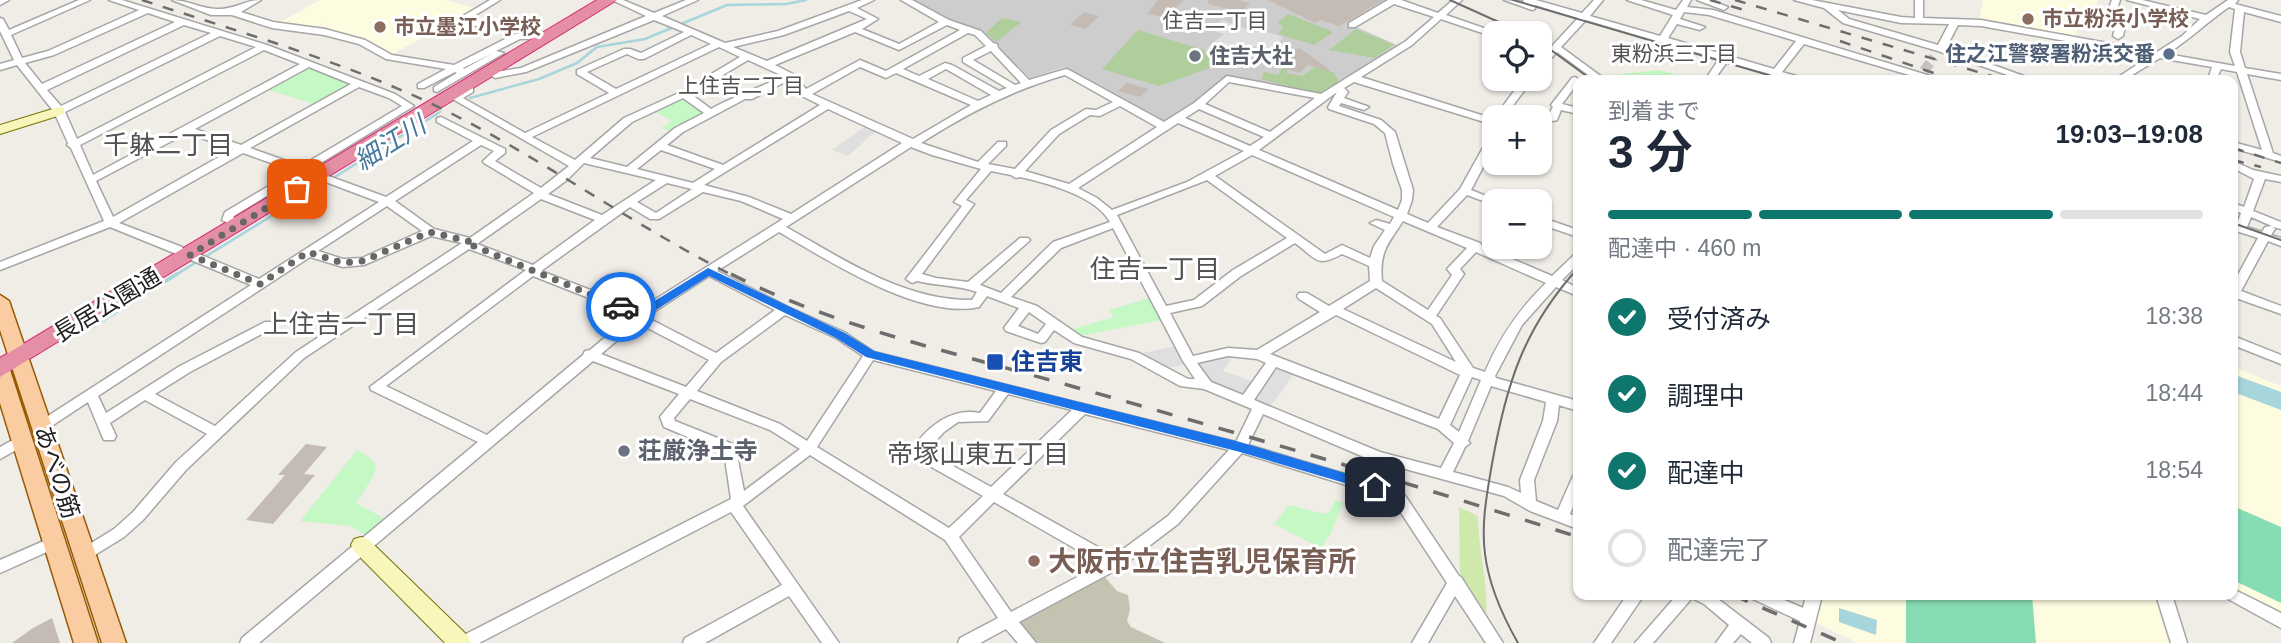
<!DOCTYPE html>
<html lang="ja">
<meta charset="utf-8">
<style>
:root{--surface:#fff;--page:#f6f6f7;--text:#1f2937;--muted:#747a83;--line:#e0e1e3;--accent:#0f766e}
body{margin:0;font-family:Arial,"Noto Sans JP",sans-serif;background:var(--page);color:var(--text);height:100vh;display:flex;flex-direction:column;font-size:26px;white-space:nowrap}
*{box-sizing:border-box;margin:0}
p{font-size:23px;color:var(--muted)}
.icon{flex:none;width:38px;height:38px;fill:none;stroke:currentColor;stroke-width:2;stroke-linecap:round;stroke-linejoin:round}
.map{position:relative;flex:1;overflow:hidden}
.side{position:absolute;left:1573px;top:75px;width:665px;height:525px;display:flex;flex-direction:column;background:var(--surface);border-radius:14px;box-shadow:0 2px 5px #0004}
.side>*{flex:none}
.tools{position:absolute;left:1482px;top:21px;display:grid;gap:14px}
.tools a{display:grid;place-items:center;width:70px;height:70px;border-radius:14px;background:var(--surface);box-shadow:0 2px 5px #0004;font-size:35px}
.pin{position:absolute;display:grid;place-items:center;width:60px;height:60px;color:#fff;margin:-30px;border-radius:14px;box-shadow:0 4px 10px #0006}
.courier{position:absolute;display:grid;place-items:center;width:70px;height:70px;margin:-35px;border:5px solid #1a73e8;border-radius:50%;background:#fff;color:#222;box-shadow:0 2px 9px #0007}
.overview em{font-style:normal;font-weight:700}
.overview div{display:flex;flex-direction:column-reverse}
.overview{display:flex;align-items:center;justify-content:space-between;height:119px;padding:0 35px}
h1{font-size:46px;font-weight:700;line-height:52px}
.bar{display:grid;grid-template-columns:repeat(4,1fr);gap:10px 7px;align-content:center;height:84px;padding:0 35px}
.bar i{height:9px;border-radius:5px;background:var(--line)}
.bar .current{background:var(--accent)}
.bar p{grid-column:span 4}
ol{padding:0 35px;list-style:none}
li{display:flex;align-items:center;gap:21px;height:77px}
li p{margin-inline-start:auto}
li .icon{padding:7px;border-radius:50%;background:var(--accent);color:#fff;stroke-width:4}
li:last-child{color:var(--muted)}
li i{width:38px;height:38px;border:4px solid var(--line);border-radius:50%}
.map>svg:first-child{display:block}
.education{fill:#fefce0}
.religious{fill:#cdcdcd}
.construction{fill:#c4c3b1}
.grass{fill:#cfe9ad}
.forest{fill:#afce9b}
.park{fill:#c4f8c4}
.pitch{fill:#86ddb4}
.parking{fill:#dfdfdf}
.water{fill:#a7d5dc}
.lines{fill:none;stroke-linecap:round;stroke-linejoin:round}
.stream-far1{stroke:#a7d5dc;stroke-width:2.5}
.stream{stroke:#a7d5dc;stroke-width:3.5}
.building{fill:#c4bbb5}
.street-tunnel{stroke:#c6c3be;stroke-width:10;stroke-dasharray:10 5;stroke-linecap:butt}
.street-casing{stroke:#a6a6a6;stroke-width:3}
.secondary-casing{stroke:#737507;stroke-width:2}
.primary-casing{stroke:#975a03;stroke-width:3}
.highway-casing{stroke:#d72974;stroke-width:2}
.street{fill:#fff;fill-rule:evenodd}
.secondary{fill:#f8f6bb;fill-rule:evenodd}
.primary{fill:#facca1;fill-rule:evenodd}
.highway{fill:#e58fa7;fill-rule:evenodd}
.tram{stroke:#6d6d6d;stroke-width:2}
.rail-far1{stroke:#6d6d6d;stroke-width:2.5;stroke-dasharray:11 11;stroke-linecap:butt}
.rail{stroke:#6d6d6d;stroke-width:3.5;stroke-dasharray:16 16;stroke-linecap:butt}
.route{fill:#1a73e8}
.done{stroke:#686765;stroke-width:7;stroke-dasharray:0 12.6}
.education-dot{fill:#8d6e63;stroke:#fff;stroke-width:2.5}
.service-dot{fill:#5c6f8a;stroke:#fff;stroke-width:2.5}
.worship-dot{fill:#6b7280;stroke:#fff;stroke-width:2.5}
.transit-dot{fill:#1a4fb4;stroke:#fff;stroke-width:2.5}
.labels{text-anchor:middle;stroke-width:6;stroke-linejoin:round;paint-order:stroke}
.far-education-label{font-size:21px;font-weight:bold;fill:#785e54;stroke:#fff;text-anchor:start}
.far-neighbourhood-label{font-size:21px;fill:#525252;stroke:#fff}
.far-service-label{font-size:21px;font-weight:bold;fill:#4e5e75;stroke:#fff;text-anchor:end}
.far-worship-label{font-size:21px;font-weight:bold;fill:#5b616d;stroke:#fff;text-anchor:start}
.street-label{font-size:24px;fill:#1f1f1f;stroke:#fff}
.transit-label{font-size:24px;font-weight:bold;fill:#164399;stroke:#fff;text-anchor:start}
.worship-label{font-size:24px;font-weight:bold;fill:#5b616d;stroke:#fff;text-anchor:start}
.water-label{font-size:26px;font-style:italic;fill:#47799d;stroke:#fff}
.neighbourhood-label{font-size:26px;fill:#525252;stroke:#fff}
.near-education-label{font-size:28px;font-weight:bold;fill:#785e54;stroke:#fff;text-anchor:start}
</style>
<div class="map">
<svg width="2281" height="643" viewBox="0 0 2281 643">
<rect width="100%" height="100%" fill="#f0ece6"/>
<path class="education" d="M320,0H444L476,8L393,54L375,48L367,40L318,27L329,21L316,27L279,23Z
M1983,0H2098L2091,18L2078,16L2076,37L1979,20Z
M2233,367L2281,386V617L2233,591Z
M1822,595H2158L2174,643H1858L1816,623Z"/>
<path class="religious" d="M910,0H1387L1350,24L1399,46L1318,94L1225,77L1195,104L1165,123L1064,67L1030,78L980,31L949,20Z"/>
<path class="construction" d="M1102,574L1117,591L1128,595L1130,609L1127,621L1131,627L1165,643H1037L1020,624L1024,616Z"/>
<path class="grass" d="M1459,507L1478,516C1478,550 1489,585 1486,618L1460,577Z"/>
<path class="forest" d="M1288,14L1331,31L1332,33L1314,45L1278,34L1283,27L1278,22Z
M1002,18L1021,22L996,42L986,33Z
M1356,29L1393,44V45L1375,58L1329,50Z
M1138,30L1204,50L1207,55L1221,60V64L1159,86L1102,69Z
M1288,60L1293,61L1286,73L1302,76L1318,65L1334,73L1339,82L1318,94L1261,79L1264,72L1278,75Z"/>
<path class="park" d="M311,68L348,82L347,86L314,104L266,89Z
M1659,70L1696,80H1621L1614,75Z
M685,98L709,113L674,132L661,128L672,121L655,112Z
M1153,297L1162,320L1079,336L1069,330L1114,317L1109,310Z
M357,450L369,457L376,466L373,477L356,503L387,520L366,536L351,526L300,521Z
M1335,500L1343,503L1331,533L1321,548L1274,524L1289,505L1325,514L1330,511Z"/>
<path class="pitch" d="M2233,506L2281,527V603L2233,580Z
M1906,595H2032L2036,643H1906Z"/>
<path class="parking" d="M1222,20L1255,32L1259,30L1283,37L1271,52L1246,44L1232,61L1211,53L1207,48L1224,34L1210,30Z
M866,126L877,130L848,156L832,150Z
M1175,346L1185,364L1165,369L1139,354Z
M1234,354L1223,371L1254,382L1245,397L1210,382L1197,361Z
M1279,370L1293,375L1269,408L1252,399L1273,371Z"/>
<path class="water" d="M2235,375L2281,392V410L2233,392Z
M1839,608L1877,620L1876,635L1839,622Z"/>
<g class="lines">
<path class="stream-far1" d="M470,98L539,79L577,63L597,47L645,39L727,5L786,4L806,0
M174,276L440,112"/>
<path class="stream" d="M90,328L177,274"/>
</g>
<path class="building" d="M1158,0H1184L1166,17L1147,14Z
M1208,0H1236L1250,3L1237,17L1225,14L1229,9L1208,4Z
M1268,0H1383L1339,26L1320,20L1315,23Z
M1084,12L1099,16L1085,29L1070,25Z
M1300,48L1329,69L1328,71L1308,65L1299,73L1275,65L1284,54Z
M1127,83L1149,89L1140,97L1118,91Z
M306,444L327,447L304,474L315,475L273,524L246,520L285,475H278Z
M52,618L60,643H12L33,628Z"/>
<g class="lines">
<path class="street-tunnel" d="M1924,71L1934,57"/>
<g class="street-casing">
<path id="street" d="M0,0H9L0,5Z
M79,0H90L11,35L22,58L48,51L139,10L109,0H122L267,45L395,94L414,106L234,216L232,222L228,223L222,220L225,212L294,171L243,153L119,223L182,247L184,250L182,253H174L110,227L0,270V262L104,221L71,148L67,145L68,143L54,112L17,65L0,70V64L14,60L0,31V18L3,19L9,30ZM148,13L175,22L42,84L25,63L54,55ZM184,25L211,33L61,106L47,90ZM220,36L256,47L77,139L65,112ZM264,50L300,64L93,175L80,145ZM309,67L351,84L241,145L195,129ZM359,87L389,98L402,106L301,166L250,148ZM187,133L233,149L113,217L96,181Z
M172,0C188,0 201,9 217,9C234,10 245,0 261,0L241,12L273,22L325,29L365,40L392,55L454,65L515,34L538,32L543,35L538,38L520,39L496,51L504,53L437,92L434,91V87L457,73L455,72L424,88H418V84L446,69L386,59L359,44L324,35L272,28L232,15H211ZM493,53L464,69L463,68Z
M490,0H500L469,19L495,27V31H489L458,19Z
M612,0H623L654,13L686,0H698L662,16L725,43L778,31L862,0H874L857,8L878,19L862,29L899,44L939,22L901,0H912L949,20L981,31L993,43L997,44L998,48L1029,80L1066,69L1069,70L1164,122L1194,103L1227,76L1321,94L1406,41L1434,17L1394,4L1355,27H1349V23L1388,0H1401L1438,13L1453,0H1462L1446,15L1498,33H1494V37L1441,19L1412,45L1361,77L1494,119V125L1354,82L1344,88L1348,92L1344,98L1369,107L1364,110L1341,103L1339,106L1381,120L1395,132L1413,190L1412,200L1407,214L1428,223L1460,189L1489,137L1494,134V146L1471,190L1499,201H1494V205L1467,195L1437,227L1480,243L1482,246L1552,276L1574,255L1578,254V264L1562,280L1578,288V296L1556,287L1522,325L1495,376L1496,378L1578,401V411L1559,405L1557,421L1534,480L1536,501L1558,510L1573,476L1578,475V495L1570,514L1578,517V529L1530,511L1504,496L1387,464L1402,491L1459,576L1461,577L1503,643H1486L1455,596L1428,643H1412L1447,583L1392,499L1242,453L1178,524L1120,568L1019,622L1036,643H1018L1006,629L980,643H958L960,638L998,618L945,540L810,455L743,506L839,643H822L789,596L705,643H683L685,638L782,585L731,512L479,643H456L458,638L731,499L724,452L664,427L660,417L679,394L593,361L259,643H240L242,638L478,442L371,390L370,387L526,270L469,249L304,358L186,470L143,520L124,537L90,558L85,560L80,558L78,554L80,550L114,529L133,512L176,462L207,434L145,400L110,423L116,436L114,440H104L102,436L88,402L47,429H37L35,426L37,423L251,285L186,258L184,255L186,252H194L259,279L379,202L315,178L314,176L315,174H323L386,197L473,141L437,122V118L441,117L505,149V153L495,161L541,188L569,166L451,98L467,88H473V92L463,98L525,133L609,93L577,74V70L624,49H630L641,53L684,32L654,20L526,72L495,78L490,75L495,72L521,68L646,16ZM849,11L867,19L767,61L733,47L784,35ZM947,25L960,30L886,71L860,60L806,89L793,74L775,65L855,32L899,50ZM968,33L975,35L986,46L963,58V62L1007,88L999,91L952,65L945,63L919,76L903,69ZM691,35L711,44L616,89L587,72L627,54L638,59H644ZM719,47L740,57L681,92L624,118L575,160L532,137ZM991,51L1021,83L1015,85L973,60ZM748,60L783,76C758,89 736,95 711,109L691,94ZM860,67L886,78L896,73L971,105L913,139L812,94ZM946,69L991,95L978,101L928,79ZM1065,75L1113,102L1096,110L1086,109L1051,130L1015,169L988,164L1006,146V142H998L978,162L921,143C966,114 1012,90 1065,75ZM789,80L802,96L820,105L723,165L667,145L683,132L745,99H752ZM1229,82L1315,98L1270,132L1205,104ZM1337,92L1328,107L1329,109L1374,124L1385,133L1393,164L1402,190V200L1398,210L1259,150ZM683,98L704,113L675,128L627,167L590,158L632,122ZM1120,106L1157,127L1069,184L1025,171L1059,134L1090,115L1100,116ZM828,109L902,143L791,214L749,197L704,185ZM1199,109L1264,137L1250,146L1185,118ZM1178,123L1244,151L1187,182L1112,210L1097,198L1078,188ZM481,145L494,151L483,161L484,163L534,193L470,238L434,229L395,201ZM911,147L932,155L981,169L954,202L962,206L906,279L912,283L917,281C937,286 958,285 977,292L972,300C904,301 843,259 786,227ZM661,150L715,169L693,183L637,169ZM1252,155L1394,217L1390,224L1376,220L1370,223L1385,230L1374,246L1370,258L1342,245L1325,254L1215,176ZM584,163L656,180L602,215L548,194L567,180ZM991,171L1011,175L1016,178L1020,177C1047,183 1096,196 1110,222L1053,242L1001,293L980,285L1028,242L1030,240L1028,238H1020L968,282L936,278L922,274L974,204L966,200ZM1207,180L1287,238L1233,270L1194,300L1166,306L1117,215ZM667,183L692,189L656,213L637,202ZM703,192L741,201L783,219L640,309L541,271L630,207L650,219H659ZM541,199L595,220L533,265L477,244ZM387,206L422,231L362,258L343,259L318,251ZM1403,221L1467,248L1447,269L1452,275L1428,310L1382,281C1379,252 1388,244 1403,221ZM1113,228L1183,361L1195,379H1188L1139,353L1082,337L1037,306L1011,297L1061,248ZM779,232C829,261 920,320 979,307L987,296L1019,308L1004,328L1006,331L1041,343L1045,342L1054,330L1074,343L1131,359L1180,386L1204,389L1252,409L1236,442L874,352L844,332L788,307L717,271ZM431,236L462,243L296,352L215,426L155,394L190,372L273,328L275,325L273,322H265L180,366L106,413L98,396L310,257L343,267L364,265ZM1295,243C1317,259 1316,268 1342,254L1369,266L1370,281L1329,306L1307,293H1299L1297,296L1299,299L1320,312L1257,350L1228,348L1193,356L1170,313L1202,306L1241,276ZM1476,252L1546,283C1519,309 1500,337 1485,372L1473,368L1440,318L1436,316L1464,274L1460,269ZM533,276L632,315L590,350L585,351L583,355L487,435L386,386ZM709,276L775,310L716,353L646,317ZM1376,288L1432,324L1456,362L1343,309ZM1029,312L1046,324L1038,334L1018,326ZM785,315L836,338L863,356L807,441L780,424L697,391L721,362ZM1336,315L1460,375L1439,419L1270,354ZM638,323L709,360L686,387L601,354ZM1228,356L1257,359L1266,363L1243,395L1211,382L1197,363ZM873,360L996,391L980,413C950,407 926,428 910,452L912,456L983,496L949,528L817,447ZM1276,367L1438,429L1454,443L1441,468L1380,452L1254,400ZM1472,377L1481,380L1459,432L1450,425ZM1491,386L1546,402L1543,421L1520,480L1521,493L1508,487L1453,472L1465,447L1470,443L1468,441ZM1008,394L1072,410L991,487L926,451L944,432L958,422L988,421ZM690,399L770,430L800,449L744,491L735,445L675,421L674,418ZM1085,414L1229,450L1168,516L1114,556L1003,494ZM1263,414L1371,460L1385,486L1248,445ZM994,502L1102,564L1011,612L959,537Z
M1504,0L1524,2L1523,0H1536L1582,13L1594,0H1603L1590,16L1660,36L1673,15L1627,0H1641L1676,10L1683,0H1691L1687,7L1713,10L1937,78L1939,80H1926L1804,44L1782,72L1803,78L1804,80H1791L1778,77L1773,80L1768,77L1770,74L1727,62L1714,80H1705L1719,59L1665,43L1663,46H1657L1655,44L1657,41L1586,20L1561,47L1606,80H1595L1557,52L1543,67L1540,68V59L1578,18L1535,5V9L1532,10ZM1684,12L1709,15L1796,41L1774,69L1668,38L1677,24L1700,30L1705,27L1680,19Z
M1697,0H1710L1728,7L1724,10Z
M1794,0H1812L1901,17L1915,18V0H1923V18L1981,20L2157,52L2182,36L2200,19L2127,0H2142L2206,15L2228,0H2238L2235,4L2281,16V22L2244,12L2240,52L2245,68L2281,74V80L2247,74L2273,153L2281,156V162L2233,148V142L2262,150L2237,72L2221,69L2216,80H2208L2212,67L2160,58L2124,80H2114L2150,56L1981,26L1958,25L1946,48L2035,80H2022L1938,51L1843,23L1824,8ZM2229,7L2235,9L2230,52L2235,66L2167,54C2189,40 2207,22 2229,7ZM1838,10L1901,23L1949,24L1938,45L1849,19Z
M2112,0H2120L2117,9L2128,13L2123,36L2118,39L2113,36L2119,14L2108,10Z
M1575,77L1580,80L1562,104L1578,108V114L1561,110L1557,120L1553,121L1513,114L1507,117H1495L1523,79H1533L1511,108L1549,114L1553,107L1551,105L1572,78Z
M2233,161L2253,170L2281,176V182L2265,179L2253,211L2281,222V229L2273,227L2275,229L2271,235L2281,238V246L2268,241L2241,291L2281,306V314L2233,297V284L2258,238L2233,230V223L2237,224L2241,213L2233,210V203L2244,207L2254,179L2233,168ZM2251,217L2272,226L2265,227L2262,232L2247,227Z
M1540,217L1578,230V237L1540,224Z
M2233,336L2281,355V364L2233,345Z
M22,435L27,436L29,440L27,444L0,459V447Z
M53,537L58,539L60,543L58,547L0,573V560Z
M2233,589L2281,613V628L2228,599L2225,595H2233Z
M1627,595H1644L1611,643H1594Z
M1677,595L1714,596L1769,638L1771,643H1752L1741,634L1733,643H1716L1729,625L1704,604L1692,598L1653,643H1635Z
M1750,595H1773L1803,608L1806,595H1822L1810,643H1794L1800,621L1753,599Z
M2156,595H2172L2187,643H2171Z"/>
</g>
<g class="secondary-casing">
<path id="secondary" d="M59,107L64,108V114L0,134V125Z
M361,537L368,539L468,636L471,643H445L354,551L351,545L354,539Z"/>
</g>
<g class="primary-casing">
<path id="primary" d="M0,295L9,301L126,643H102L0,330Z
M0,363L10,370L98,643H74L0,403Z"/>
</g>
<g class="highway-casing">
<path id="highway" d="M597,0H617L0,377V358Z"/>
</g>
<use href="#street" class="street"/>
<use href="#secondary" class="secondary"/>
<use href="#primary" class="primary"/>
<use href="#highway" class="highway"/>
<path class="tram" d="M1450,0L1523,33
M1513,0L1785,80
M1540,42L1592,80
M2233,223L2281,240
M1518,643C1502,615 1489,586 1485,554C1481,524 1487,493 1492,464C1506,385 1523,329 1578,268"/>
<path class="rail-far1" d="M142,0C251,36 364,67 466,121C557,169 642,230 734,276
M1710,0L1744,10
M1735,0L2005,80
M1840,41L1954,80
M2233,148L2281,163
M2233,160L2261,167"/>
<path class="rail" d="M731,274C837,328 957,353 1071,386C1241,434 1410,483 1578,537
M1733,595L1843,643"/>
</g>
<path class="route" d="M708,268L845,333L874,351L1240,442L1375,482L1382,487L1375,492L1240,452L866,357L836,338L709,276L645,317H637L615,307L621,303L640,310Z"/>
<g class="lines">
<path class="done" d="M297,189L190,255L260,284L308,252L343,263L363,261L430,232L472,242L469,244L621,307"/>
</g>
<g class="education-dot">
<circle cx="2028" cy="19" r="7"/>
<circle cx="380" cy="27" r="7"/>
<circle cx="1034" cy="561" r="7"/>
</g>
<circle class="service-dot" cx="2169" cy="54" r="7"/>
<g class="worship-dot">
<circle cx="1195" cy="56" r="7"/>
<circle cx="624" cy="451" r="7"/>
</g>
<rect class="transit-dot" x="986" y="353" width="18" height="18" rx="3.5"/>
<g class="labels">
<g class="far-education-label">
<text x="2042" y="26">市立粉浜小学校</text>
<text x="394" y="34">市立墨江小学校</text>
</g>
<g class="far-neighbourhood-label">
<text x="1215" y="28">住吉二丁目</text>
<text x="1674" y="61">東粉浜三丁目</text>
<text x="741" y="93">上住吉二丁目</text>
</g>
<g class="far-service-label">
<text x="2155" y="61">住之江警察署粉浜交番</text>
</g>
<g class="far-worship-label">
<text x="1209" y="63">住吉大社</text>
</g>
<g class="street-label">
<text transform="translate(107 305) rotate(-31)" y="8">長居公園通</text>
<text transform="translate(57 472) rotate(72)" y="8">あべの筋</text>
</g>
<g class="transit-label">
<text x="1011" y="370">住吉東</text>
</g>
<g class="worship-label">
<text x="638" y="459">荘厳浄土寺</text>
</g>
<g class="water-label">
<text transform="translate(390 143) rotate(-32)" y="9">細江川</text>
</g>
<g class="neighbourhood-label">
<text x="168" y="154">千躰二丁目</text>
<text x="1155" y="278">住吉一丁目</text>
<text x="341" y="333">上住吉一丁目</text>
<text x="978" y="463">帝塚山東五丁目</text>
</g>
<g class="near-education-label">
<text x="1048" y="571">大阪市立住吉乳児保育所</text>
</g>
</g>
</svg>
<div class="tools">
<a><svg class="icon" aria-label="locate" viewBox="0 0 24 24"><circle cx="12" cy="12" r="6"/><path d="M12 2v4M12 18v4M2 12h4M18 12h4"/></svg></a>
<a>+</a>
<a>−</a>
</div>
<div class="pin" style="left:297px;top:189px;background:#ea580c"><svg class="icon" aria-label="bag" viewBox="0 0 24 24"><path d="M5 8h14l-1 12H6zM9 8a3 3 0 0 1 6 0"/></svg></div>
<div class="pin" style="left:1375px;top:487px;background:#1f2937"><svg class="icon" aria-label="home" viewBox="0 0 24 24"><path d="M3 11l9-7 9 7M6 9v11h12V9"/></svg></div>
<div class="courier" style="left:621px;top:307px"><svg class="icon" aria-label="car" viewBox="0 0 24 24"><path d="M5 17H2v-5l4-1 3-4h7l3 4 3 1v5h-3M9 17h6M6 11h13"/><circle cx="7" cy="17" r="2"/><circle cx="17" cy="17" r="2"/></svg></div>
<section class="side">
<div class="overview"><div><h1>3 分</h1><p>到着まで</p></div><em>19:03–19:08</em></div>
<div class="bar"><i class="current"></i><i class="current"></i><i class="current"></i><i></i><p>配達中 · 460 m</p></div>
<ol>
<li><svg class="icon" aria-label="check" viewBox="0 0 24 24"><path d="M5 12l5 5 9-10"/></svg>受付済み<p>18:38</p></li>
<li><svg class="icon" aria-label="check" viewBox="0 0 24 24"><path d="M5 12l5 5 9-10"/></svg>調理中<p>18:44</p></li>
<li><svg class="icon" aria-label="check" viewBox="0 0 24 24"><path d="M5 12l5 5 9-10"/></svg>配達中<p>18:54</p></li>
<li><i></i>配達完了</li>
</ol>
</section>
</div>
